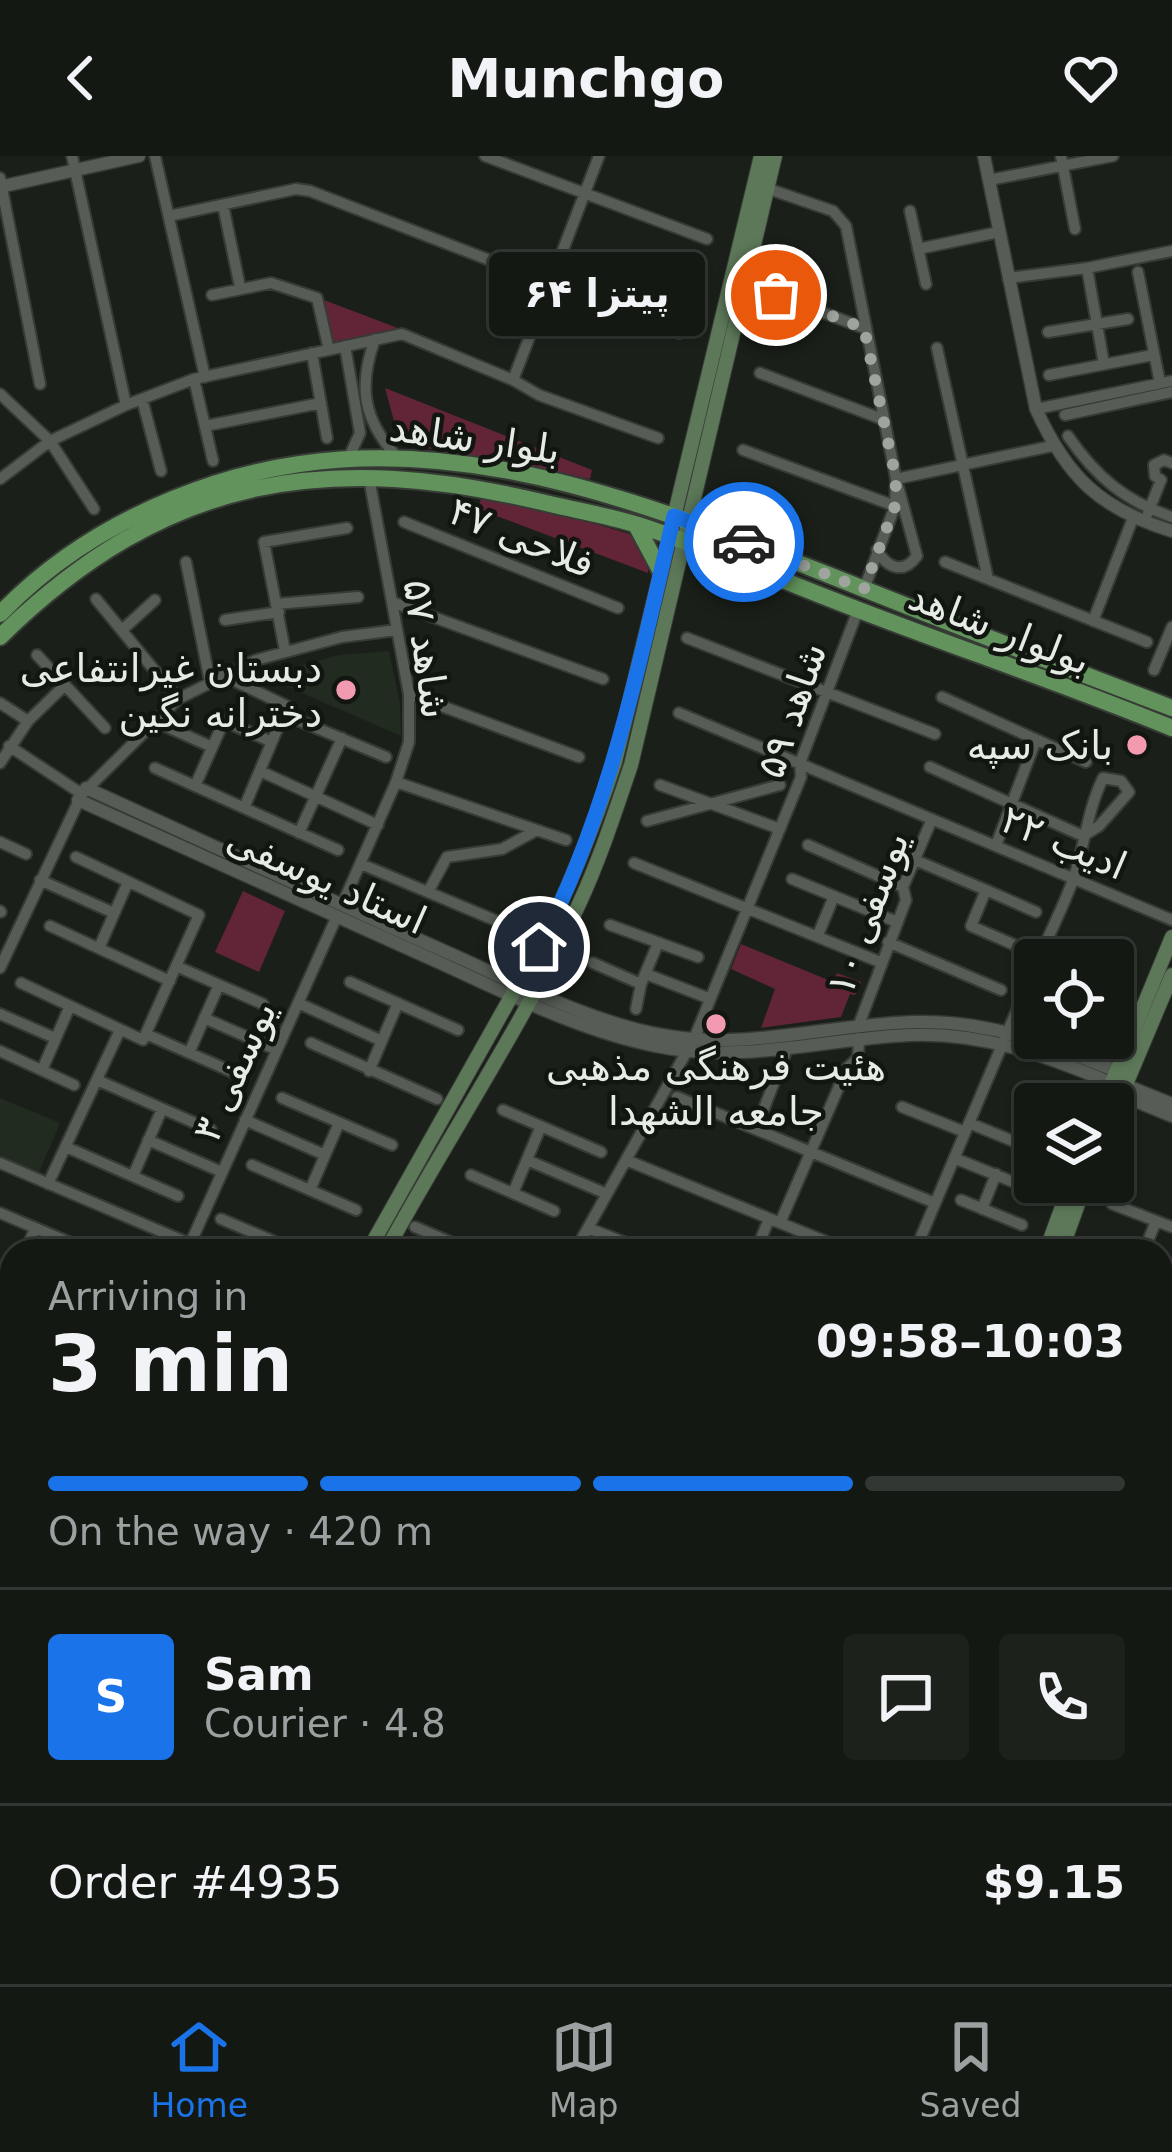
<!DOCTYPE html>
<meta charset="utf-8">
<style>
:root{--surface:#141813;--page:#1d211c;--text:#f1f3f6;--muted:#9da0a0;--line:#333733;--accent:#1a73e8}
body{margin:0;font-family:"DejaVu Sans",Vazirmatn,sans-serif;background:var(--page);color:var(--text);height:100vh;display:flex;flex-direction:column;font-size:45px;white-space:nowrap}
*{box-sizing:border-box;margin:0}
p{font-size:39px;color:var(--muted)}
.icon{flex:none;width:66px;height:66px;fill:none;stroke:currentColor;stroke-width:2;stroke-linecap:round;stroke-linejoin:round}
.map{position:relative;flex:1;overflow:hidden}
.sheet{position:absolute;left:0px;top:1083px;width:1173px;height:747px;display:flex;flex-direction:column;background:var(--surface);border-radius:36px 36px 0 0;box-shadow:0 3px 9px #0004,0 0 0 3px var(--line)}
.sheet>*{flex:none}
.fabs{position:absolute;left:1014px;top:783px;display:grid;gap:24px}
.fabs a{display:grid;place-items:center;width:120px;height:120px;border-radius:12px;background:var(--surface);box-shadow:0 3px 9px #0004,0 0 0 3px var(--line);font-size:60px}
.pin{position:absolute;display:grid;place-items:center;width:102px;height:102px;color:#fff;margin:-51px;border:6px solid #fff;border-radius:50%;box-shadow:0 3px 12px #0007}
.courier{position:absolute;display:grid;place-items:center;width:120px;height:120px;margin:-60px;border:9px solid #1a73e8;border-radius:50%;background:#fff;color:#222;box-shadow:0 3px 15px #0007}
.bubble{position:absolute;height:84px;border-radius:12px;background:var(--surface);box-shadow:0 3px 9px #0004,0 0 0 3px var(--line);font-size:39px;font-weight:800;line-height:84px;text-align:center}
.headline em{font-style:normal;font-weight:800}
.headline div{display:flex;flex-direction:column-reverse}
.headline{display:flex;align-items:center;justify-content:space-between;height:204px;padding:0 48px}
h1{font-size:78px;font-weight:800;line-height:90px}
.bar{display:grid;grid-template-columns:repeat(4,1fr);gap:18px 12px;align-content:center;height:144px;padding:0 48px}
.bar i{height:15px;border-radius:9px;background:var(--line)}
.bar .active{background:var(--accent)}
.bar p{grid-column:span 4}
.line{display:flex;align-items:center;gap:30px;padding:0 48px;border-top:3px solid var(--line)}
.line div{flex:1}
.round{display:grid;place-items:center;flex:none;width:126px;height:126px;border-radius:12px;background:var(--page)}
header{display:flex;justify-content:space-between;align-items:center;height:156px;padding:0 48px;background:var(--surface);font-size:54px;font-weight:800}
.tab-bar{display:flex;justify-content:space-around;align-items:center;height:168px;border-top:3px solid var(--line);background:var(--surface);font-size:33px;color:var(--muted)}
.tab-bar a{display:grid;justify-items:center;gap:6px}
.tab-bar .active{color:var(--accent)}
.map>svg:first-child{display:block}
.built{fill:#222b20}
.green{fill:#622437}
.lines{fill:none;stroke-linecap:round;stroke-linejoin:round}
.minor-casing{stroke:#373b36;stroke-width:14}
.tertiary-casing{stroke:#373b36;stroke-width:15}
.secondary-casing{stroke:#373b36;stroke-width:16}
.primary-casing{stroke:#373b36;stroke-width:20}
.minor{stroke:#575d56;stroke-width:10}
.tertiary{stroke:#575d56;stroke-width:12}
.secondary{stroke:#5d7859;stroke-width:14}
.primary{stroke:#62935c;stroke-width:16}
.done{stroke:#9fa49e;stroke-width:12;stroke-dasharray:0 21.6}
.route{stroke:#1a73e8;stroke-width:15}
.poi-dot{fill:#f29ab0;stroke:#111610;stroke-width:4.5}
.labels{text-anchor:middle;stroke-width:9;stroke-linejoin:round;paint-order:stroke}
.street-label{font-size:39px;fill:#e7ebe6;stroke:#111610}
.poi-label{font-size:39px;fill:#e7ebe6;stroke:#111610;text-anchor:end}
</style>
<header><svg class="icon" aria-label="back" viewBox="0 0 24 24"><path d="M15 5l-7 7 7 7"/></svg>Munchgo<svg class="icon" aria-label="heart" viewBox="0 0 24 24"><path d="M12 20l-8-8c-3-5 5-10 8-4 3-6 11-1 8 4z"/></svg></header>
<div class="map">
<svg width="1172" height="1828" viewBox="0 0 1172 1828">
<rect width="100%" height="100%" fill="#1a2019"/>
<path class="built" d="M389,495L400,548L401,580L263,520L339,499Z
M0,942L60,967L39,1016L0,1000Z"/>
<path class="green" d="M324,144L403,174L332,186Z
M385,232L592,314L590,323L400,287Z
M483,335L640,381L649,392L648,417L478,353Z
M243,735L285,755L259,816L215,796Z
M741,788L833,826L837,817L861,826L855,839L850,838L841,861L761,872L775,833L731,813Z"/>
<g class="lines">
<g class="minor-casing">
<path id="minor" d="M72,0L126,249
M155,0L205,221
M485,0L707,83
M1061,0L1075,73
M0,22L40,228
M989,24L1113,0
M763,31L833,55L846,70L896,323L895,350L864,433
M223,49L240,131
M910,55L926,128
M169,60L296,33L310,35L679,177
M918,93L999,76
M1087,112L1104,208
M1138,116L1160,227
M1008,122L1087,112L1172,95
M212,139L271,127L317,142L329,194
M776,139L864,172
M1048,176L1128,163
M375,183C358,230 363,263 396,300
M345,190L360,277L349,301
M937,192L988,423
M312,197L327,282
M760,217L882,263
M1049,219L1153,199
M194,223L213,305
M513,224L599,0
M0,238L50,285L94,353
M142,243L161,315
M1036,253L1172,225
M1065,259L1172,236
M205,270L321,247
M1068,280C1096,321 1125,345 1172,361
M743,294L895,350
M0,323L50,285L126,249L194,223L402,178L513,224L539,239L658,282
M1148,357L1161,324L1155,320L1154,309L1164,304L1172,307
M404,366L618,452
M877,394C887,412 903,419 917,400L896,323L1052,290
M186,406L210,526
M945,406L1147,486
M96,443L178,543
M392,446L603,523
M276,448L358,441
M225,464L279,456
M1093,465L1133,362
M122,474L155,444
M687,482L935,578
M285,495L264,386L347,372
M37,499L105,572
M1154,514L1172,471
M222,519L287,550L244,652
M409,538L579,601
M942,541L1086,606
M0,547L28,565
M679,557L1172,764
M283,558L386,601
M154,565L212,591
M9,590L82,638
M0,607L28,565L65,529
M930,611L1083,680L1099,670L1129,636L1121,625L1103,622C1087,655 1085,689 1073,724C1063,751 1050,777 1038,804
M155,612L338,694
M260,615L378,669
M396,626L566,684
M660,629L780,673
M195,630L224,565L272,586
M647,665L780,629
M299,677L342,582
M0,686L26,698
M808,689L903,731
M996,689L1036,584
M915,704L986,734L971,770L1040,800
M634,707L880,806
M361,708L516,773
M792,723L897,766
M40,724L114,757
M986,734L1036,756
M428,736L447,701L502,693L537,674
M342,749L396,626L409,586V538L369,322
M0,755L1,756
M610,769L698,801
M50,770L170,825
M818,779L834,740
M888,786L1001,834
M99,792L128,726
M593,807L641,828
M176,810L263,848
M0,812L82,638L178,543L256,504L342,481L397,474
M646,818L708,842
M350,826L458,874
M21,827L143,884L199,759L76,701
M298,847L382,885
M636,853L641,828L658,787
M0,858L55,882
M204,862L277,894
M858,871L906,744L903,731L932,663
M146,878L235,917
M694,883L801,621L800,607L858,454
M311,887L437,943
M0,895L74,929
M189,897L219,829
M42,914L70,850
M369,915L398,847
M97,924L211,974
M677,941L935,1047
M282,942L392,989
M902,951L965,976
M503,954L601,996
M245,964L325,999
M969,967L1035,994
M756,973L787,893
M148,984L222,1016
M66,991L178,1040
M954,1002L1031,1033
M527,1004L607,1038
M626,1004L849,1095
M0,1007L207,1095
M252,1009L356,1054
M471,1019L554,1055
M133,1020L162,953
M48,1028L120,874
M310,1034L339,967
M513,1037L541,970
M961,1044L1022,1069
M1112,1048L1172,1071
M982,1053L996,1018
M0,1057L90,1095
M221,1063L273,1085L269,1095
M780,1067L847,912L858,902L859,882
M415,1071L471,1095
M588,1072L646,1095
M26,1095L35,1072
M187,1095L337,760
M575,1095L687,895
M756,1095L769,1063
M915,1095L1035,811
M1144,1095L1156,1065
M1161,1105L1172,1109
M0,1133L12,1138
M1161,1141L1172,1145
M1161,1213L1169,1215
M0,1276L12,1247
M1161,1393L1172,1335
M1161,1421L1172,1423
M1161,1473L1172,1475
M0,1480L12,1485
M1168,1527L1172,1528
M1161,1601L1172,1604
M0,1638L12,1643
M1162,1769L1172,1702
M1064,1818L1088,1828
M882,1819L903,1828"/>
</g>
<g class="tertiary-casing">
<path id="tertiary" d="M984,0L1036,253C1067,321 1100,353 1172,375
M0,31L139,0
M86,632C205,686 323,741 442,794C513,825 585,865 662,879C748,895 829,868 915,866C988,864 1050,888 1116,915
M78,644C195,696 311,749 427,801C501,834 576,874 656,890C742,908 824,883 909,879C982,876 1045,899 1111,927
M1125,929L1172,948
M1121,939L1172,960"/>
</g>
<g class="secondary-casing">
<path id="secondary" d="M1103,948L1172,781
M1113,959L1172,819
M368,1095L539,791C570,731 594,670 615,606L761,0
M386,1095C449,979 524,868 579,748C600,703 615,656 631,609L775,0
M1046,1095L1071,1026
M1061,1095L1086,1026
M0,1184L12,1189
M0,1202L12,1207
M1161,1650L1172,1653
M1161,1667L1172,1669
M104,1818L105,1828
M123,1818L125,1828
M863,1828L866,1818
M880,1828L883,1818"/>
</g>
<g class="primary-casing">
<path id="primary" d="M636,369L660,414
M0,458C48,408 109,369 173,343C406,246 631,341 849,427C956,470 1064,511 1172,552
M0,481C167,317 329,294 550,348C580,355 609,360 638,369C704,390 768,419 833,444C945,488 1060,526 1172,572"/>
</g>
<use href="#minor" class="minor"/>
<use href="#tertiary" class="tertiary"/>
<use href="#secondary" class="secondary"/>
<use href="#primary" class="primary"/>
</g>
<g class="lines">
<path class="done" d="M744,386L864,433L895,350L896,323L864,172L776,139"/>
<path class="route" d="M539,791C610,656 639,507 674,360L744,386"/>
</g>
<g class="poi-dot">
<circle cx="346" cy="534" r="12"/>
<circle cx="1137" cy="589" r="12"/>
<circle cx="716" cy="868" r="12"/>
</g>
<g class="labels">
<g class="street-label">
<text transform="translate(475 282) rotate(8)" y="14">بلوار شاهد</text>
<text transform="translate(522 381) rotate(22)" y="14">فلاحی ۴۷</text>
<text transform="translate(1000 472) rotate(21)" y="14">بولوار شاهد</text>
<text transform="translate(427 493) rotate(82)" y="14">شاهد ۵۷</text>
<text transform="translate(791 554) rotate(-71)" y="14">شاهد ۵۹</text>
<text transform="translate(1064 686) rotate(23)" y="14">ادیب ۲۲</text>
<text transform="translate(327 723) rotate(24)" y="14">استاد یوسفی</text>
<text transform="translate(867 757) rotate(-70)" y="14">یوسفی ۱۰</text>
<text transform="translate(234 915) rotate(-66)" y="14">یوسفی ۳</text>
</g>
<g class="poi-label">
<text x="322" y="526">دبستان غیرانتفاعی<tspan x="322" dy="45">دخترانه نگین</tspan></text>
<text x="1113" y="603">بانک سپه</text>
<text x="716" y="924" text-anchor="middle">هئیت فرهنگی مذهبی<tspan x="716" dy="45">جامعه الشهدا</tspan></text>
</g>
</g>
</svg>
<div class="fabs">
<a><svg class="icon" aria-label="locate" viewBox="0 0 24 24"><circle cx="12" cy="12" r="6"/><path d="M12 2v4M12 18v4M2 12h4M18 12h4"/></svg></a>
<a><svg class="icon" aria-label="layers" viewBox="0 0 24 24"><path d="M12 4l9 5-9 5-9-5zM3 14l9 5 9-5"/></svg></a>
</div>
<div class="pin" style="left:776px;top:139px;background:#ea580c"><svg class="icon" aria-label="bag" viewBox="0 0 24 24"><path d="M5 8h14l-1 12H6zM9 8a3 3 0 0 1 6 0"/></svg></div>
<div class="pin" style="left:539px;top:791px;background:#1f2937"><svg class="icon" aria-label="home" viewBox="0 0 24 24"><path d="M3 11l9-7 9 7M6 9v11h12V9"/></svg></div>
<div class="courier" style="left:744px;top:386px"><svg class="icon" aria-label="car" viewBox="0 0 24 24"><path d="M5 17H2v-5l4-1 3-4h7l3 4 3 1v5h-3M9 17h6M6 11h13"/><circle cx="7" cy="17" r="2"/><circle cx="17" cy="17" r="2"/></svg></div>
<div class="bubble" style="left:489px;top:96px;width:216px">پیتزا ۶۴</div>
<section class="sheet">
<div class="headline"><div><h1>3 min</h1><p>Arriving in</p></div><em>09:58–10:03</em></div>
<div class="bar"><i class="active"></i><i class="active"></i><i class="active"></i><i></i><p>On the way · 420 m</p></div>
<div class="line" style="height:216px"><b class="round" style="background:var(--accent);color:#fff">S</b><div><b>Sam</b><p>Courier · 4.8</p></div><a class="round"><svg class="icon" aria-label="chat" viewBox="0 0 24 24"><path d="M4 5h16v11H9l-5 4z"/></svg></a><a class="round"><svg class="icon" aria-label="phone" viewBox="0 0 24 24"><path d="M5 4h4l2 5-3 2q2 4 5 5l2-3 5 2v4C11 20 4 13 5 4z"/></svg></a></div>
<div class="line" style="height:156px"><div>Order #4935</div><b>$9.15</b></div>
</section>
</div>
<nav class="tab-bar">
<a class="active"><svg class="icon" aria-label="home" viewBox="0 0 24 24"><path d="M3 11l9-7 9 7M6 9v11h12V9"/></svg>Home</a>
<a><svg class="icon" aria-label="map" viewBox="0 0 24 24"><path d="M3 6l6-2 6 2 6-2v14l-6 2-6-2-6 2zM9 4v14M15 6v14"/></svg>Map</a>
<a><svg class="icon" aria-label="saved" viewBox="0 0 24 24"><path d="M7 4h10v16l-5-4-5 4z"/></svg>Saved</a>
</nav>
